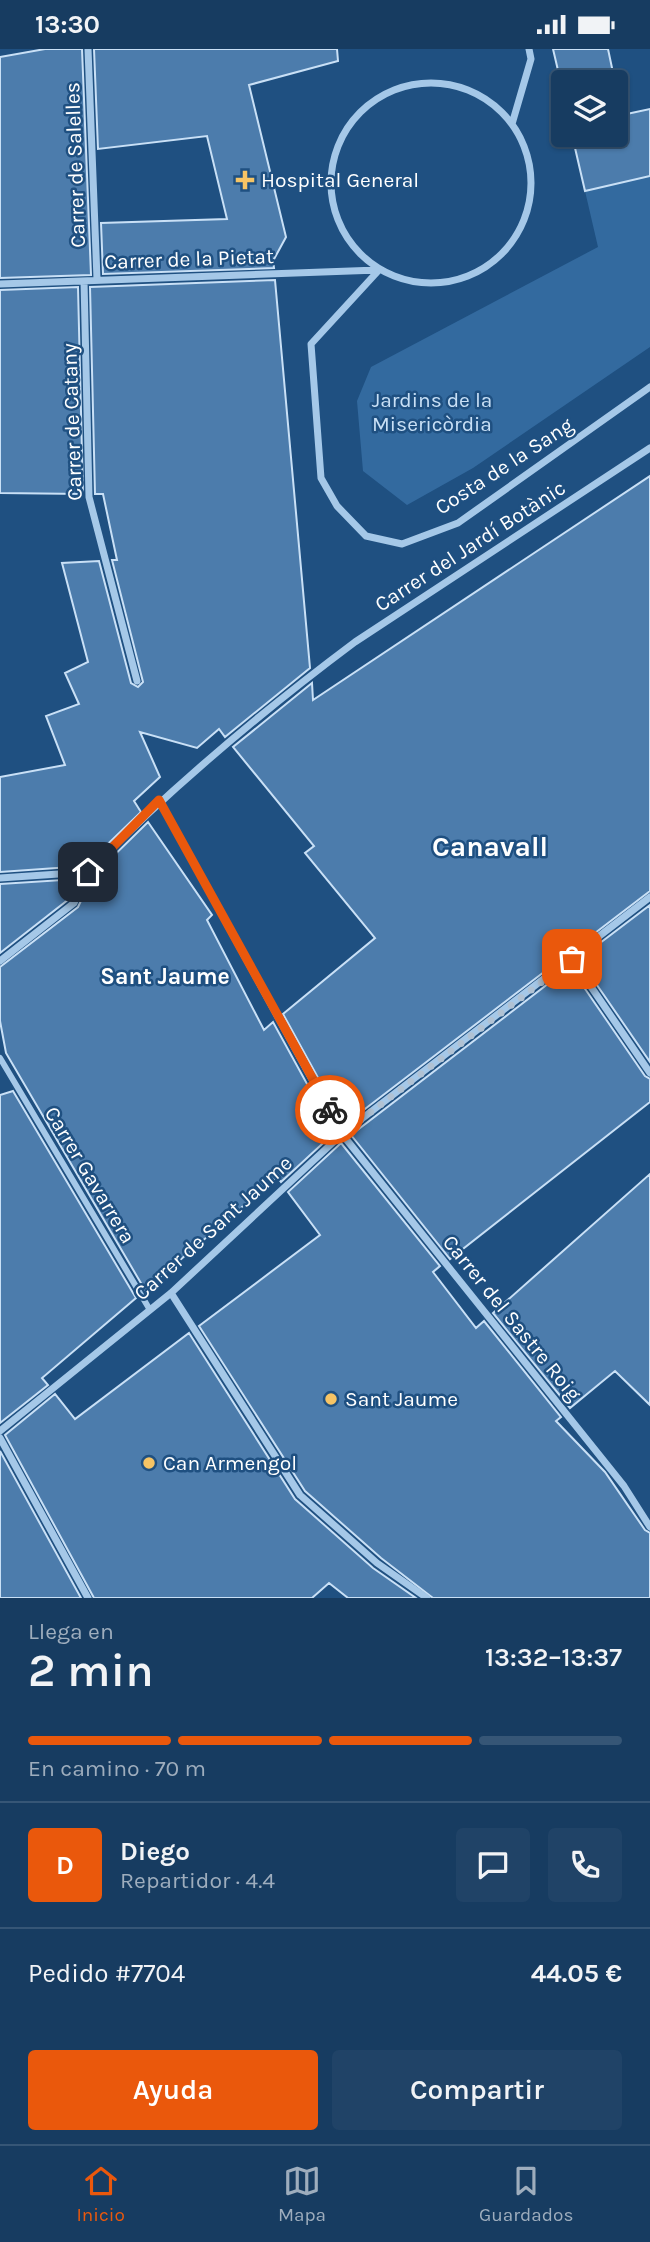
<!DOCTYPE html>
<html lang="es">
<meta charset="utf-8">
<style>
:root{--surface:#173c61;--page:#204367;--text:#f1f3f6;--muted:#9eadbd;--line:#365676;--accent:#ea580c}
body{margin:0;font-family:Karla,sans-serif;background:var(--page);color:var(--text);height:100vh;display:flex;flex-direction:column;font-size:26px;white-space:nowrap}
*{box-sizing:border-box;margin:0}
p{font-size:23px;color:var(--muted)}
.icon{flex:none;width:38px;height:38px;fill:none;stroke:currentColor;stroke-width:2;stroke-linecap:round;stroke-linejoin:round}
.map{position:relative;height:1549px;overflow:hidden}
.details{display:flex;flex-direction:column;background:var(--surface);flex:1}
.details>*{flex:none}
.buttons{position:absolute;left:551px;top:21px;display:grid;gap:14px}
.buttons a{display:grid;place-items:center;width:77px;height:77px;border-radius:7px;background:var(--surface);box-shadow:0 2px 5px #0004,0 0 0 2px var(--line);font-size:35px}
.pin{position:absolute;display:grid;place-items:center;width:60px;height:60px;color:#fff;margin:-30px;border-radius:14px;box-shadow:0 4px 10px #0006}
.courier{position:absolute;display:grid;place-items:center;width:70px;height:70px;margin:-35px;border:5px solid #ea580c;border-radius:50%;background:#fff;color:#222;box-shadow:0 2px 9px #0007}
.summary em{font-style:normal;font-weight:600}
.summary div{display:flex;flex-direction:column-reverse}
.summary{display:flex;align-items:center;justify-content:space-between;height:119px;padding:0 28px}
h1{font-size:46px;font-weight:600;line-height:52px}
.bar{display:grid;grid-template-columns:repeat(4,1fr);gap:10px 7px;align-content:center;height:84px;padding:0 28px}
.bar i{height:9px;border-radius:5px;background:var(--line)}
.bar .selected{background:var(--accent)}
.bar p{grid-column:span 4}
.line{display:flex;align-items:center;gap:18px;padding:0 28px;border-top:2px solid var(--line)}
.line div{flex:1}
.round{display:grid;place-items:center;flex:none;width:74px;height:74px;border-radius:7px;background:var(--page)}
.cta{display:flex;gap:14px;margin-top:auto;padding:14px 28px}
.cta a{flex:1;height:80px;border-radius:7px;background:var(--accent);color:#fff;font-size:28px;font-weight:600;line-height:80px;text-align:center}
.cta a+a{background:var(--page);color:var(--text)}
.status{display:flex;justify-content:space-between;align-items:center;height:49px;padding:0 35px;background:var(--surface);direction:ltr}
.status svg{height:19px;fill:currentColor}
.dock{display:flex;justify-content:space-around;align-items:center;height:98px;border-top:2px solid var(--line);background:var(--surface);font-size:19px;color:var(--muted)}
.dock a{display:grid;justify-items:center;gap:4px}
.dock .selected{color:var(--accent)}
.map>svg:first-child{display:block}
.green{fill:#336a9f}
.building{fill:#4c7cac;stroke:#c9e0f6;stroke-width:2}
.lines{fill:none;stroke-linecap:round;stroke-linejoin:round}
.pedestrian{stroke:#a5c8e8;stroke-width:6}
.minor{stroke:#a5c8e8;stroke-width:7}
.done{stroke:#b1c2d3;stroke-width:7;stroke-dasharray:0 12.6}
.route{stroke:#ea580c;stroke-width:9}
.poi-dot{fill:#f6c465;stroke:#1f5081;stroke-width:2.5}
.labels{text-anchor:middle;stroke-width:5;stroke-linejoin:round;paint-order:stroke}
.street-label{font-size:21px;fill:#fff;stroke:#1f5081}
.poi-label{font-size:21px;fill:#fff;stroke:#1f5081;text-anchor:start}
.park-label{font-size:21px;fill:#c9e0f6;stroke:#1f5081}
.neighbourhood-label{font-size:23px;font-weight:bold;fill:#fff;stroke:#1f5081}
.district-label{font-size:28px;font-weight:bold;fill:#fff;stroke:#1f5081}
</style>
<div class="status"><b>13:30</b><svg viewBox="0 0 49 12"><path d="M0 12V9h3v3zM5 12V6h3v6zM10 12V3h3v9zM15 12V0h3v12zM26 1h20v11H26zM47 4h2v5h-2z"/></svg></div>
<div class="map">
<svg width="650" height="1549" viewBox="0 0 650 1549">
<rect width="100%" height="100%" fill="#1f5081"/>
<path class="green" d="M650,127V298L473,419L407,456L363,422L357,352L371,318L598,198L585,142Z"/>
<path class="building" d="M45,0H82L91,226L0,229V8Z
M94,0H337L338,12L249,36L286,188L273,212L274,219L103,225L101,174L227,170L207,87L98,100Z
M553,0H608L615,33H564V47Z
M616,36L622,66L650,60V127L585,142L572,86H616Z
M275,231L310,619L225,688L219,680L197,699L140,683L160,728L134,752L141,763L85,817L0,823V728L65,716L46,667L79,655L65,624L88,613L62,514L99,512L131,634L138,638L143,633L112,511H117L103,445H95L90,238Z
M78,238L83,445L0,444V241Z
M650,427V842L344,1076L283,965L375,889L305,804L314,797L233,698L312,634L313,651Z
M148,773L212,866L207,871L264,981L273,973L334,1084L281,1133L277,1128L145,1241L6,1004L0,972V918L78,858L93,827Z
M78,830L69,850L0,904V835Z
M650,856V1013L579,910Z
M570,918L645,1027L650,1030V1053L450,1210L351,1086Z
M13,1042L136,1249L42,1329L48,1336L0,1374V1046Z
M341,1094L440,1217L433,1223L476,1279L484,1272L561,1368L556,1372L605,1423L645,1481L650,1484V1549H433L381,1509L305,1442L199,1277L320,1186L288,1143Z
M650,1125V1356L615,1322L570,1359L493,1264Z
M189,1284L295,1450L373,1519L416,1549H348L329,1534L312,1549H94L5,1386L55,1345L75,1370Z
M0,1402L81,1549H0Z"/>
<g class="lines">
<path class="pedestrian" d="M0,1009L150,1261"/>
<path class="minor" d="M88,0L97,230
M331 134a100 100 0 1 1 200 0a100 100 0 1 1-200 0Z
M512,75L531,10L529,0
M379,221L311,295L321,429L337,457L366,487L402,495L458,474L650,338
M84,232L89,448L137,632
M0,235L378,221
M159,751L342,1085L624,1437L650,1478
M0,829L88,823C172,738 260,664 355,593L650,399
M572,910L650,1024
M0,912L74,854L88,823
M171,1244L300,1446L377,1514L427,1549
M0,1382L171,1244L342,1085L650,848
M0,1389L88,1549"/>
</g>
<g class="lines">
<path class="done" d="M330,1061L342,1085L572,910"/>
<path class="route" d="M88,823L159,751L330,1061"/>
</g>
<g class="poi-dot">
<path d="M241.5 120.5h7v7h7v7h-7v7h-7v-7h-7v-7h7z"/>
<circle cx="331" cy="1350" r="7"/>
<circle cx="149" cy="1414" r="7"/>
</g>
<g class="labels">
<g class="street-label">
<text transform="translate(75 116) rotate(-92)" y="7">Carrer de Salelles</text>
<text transform="translate(189 210) rotate(-2)" y="7">Carrer de la Pietat</text>
<text transform="translate(72 373) rotate(-92)" y="7">Carrer de Catany</text>
<text transform="translate(504 417) rotate(-33)" y="7">Costa de la Sang</text>
<text transform="translate(470 497) rotate(-33)" y="7">Carrer del Jardí Botànic</text>
<text transform="translate(90 1126) rotate(59)" y="7">Carrer Gavarrera</text>
<text transform="translate(213 1179) rotate(-42)" y="7">Carrer de Sant Jaume</text>
<text transform="translate(512 1269) rotate(51)" y="7">Carrer del Sastre Roig</text>
</g>
<g class="poi-label">
<text x="261" y="138">Hospital General</text>
<text x="345" y="1357">Sant Jaume</text>
<text x="163" y="1421">Can Armengol</text>
</g>
<g class="park-label">
<text x="432" y="358">Jardins de la<tspan x="432" dy="24">Misericòrdia</tspan></text>
</g>
<g class="neighbourhood-label">
<text x="165" y="935">Sant Jaume</text>
</g>
<g class="district-label">
<text x="490" y="807">Canavall</text>
</g>
</g>
</svg>
<div class="buttons">
<a><svg class="icon" aria-label="layers" viewBox="0 0 24 24"><path d="M12 4l9 5-9 5-9-5zM3 14l9 5 9-5"/></svg></a>
</div>
<div class="pin" style="left:572px;top:910px;background:#ea580c"><svg class="icon" aria-label="bag" viewBox="0 0 24 24"><path d="M5 8h14l-1 12H6zM9 8a3 3 0 0 1 6 0"/></svg></div>
<div class="pin" style="left:88px;top:823px;background:#1f2937"><svg class="icon" aria-label="home" viewBox="0 0 24 24"><path d="M3 11l9-7 9 7M6 9v11h12V9"/></svg></div>
<div class="courier" style="left:330px;top:1061px"><svg class="icon" aria-label="bike" viewBox="0 0 24 24"><circle cx="6" cy="16" r="4"/><circle cx="18" cy="16" r="4"/><path d="M6 16l4-8h5l3 8M10 8l3 8H6M13 5h3"/></svg></div>
</div>
<section class="details">
<div class="summary"><div><h1>2 min</h1><p>Llega en</p></div><em>13:32–13:37</em></div>
<div class="bar"><i class="selected"></i><i class="selected"></i><i class="selected"></i><i></i><p>En camino · 70 m</p></div>
<div class="line" style="height:126px"><b class="round" style="background:var(--accent);color:#fff">D</b><div><b>Diego</b><p>Repartidor · 4.4</p></div><a class="round"><svg class="icon" aria-label="chat" viewBox="0 0 24 24"><path d="M4 5h16v11H9l-5 4z"/></svg></a><a class="round"><svg class="icon" aria-label="phone" viewBox="0 0 24 24"><path d="M5 4h4l2 5-3 2q2 4 5 5l2-3 5 2v4C11 20 4 13 5 4z"/></svg></a></div>
<div class="line" style="height:91px"><div>Pedido #7704</div><b>44.05 €</b></div>
<div class="cta"><a>Ayuda</a><a>Compartir</a></div>
</section>
<nav class="dock">
<a class="selected"><svg class="icon" aria-label="home" viewBox="0 0 24 24"><path d="M3 11l9-7 9 7M6 9v11h12V9"/></svg>Inicio</a>
<a><svg class="icon" aria-label="map" viewBox="0 0 24 24"><path d="M3 6l6-2 6 2 6-2v14l-6 2-6-2-6 2zM9 4v14M15 6v14"/></svg>Mapa</a>
<a><svg class="icon" aria-label="saved" viewBox="0 0 24 24"><path d="M7 4h10v16l-5-4-5 4z"/></svg>Guardados</a>
</nav>
